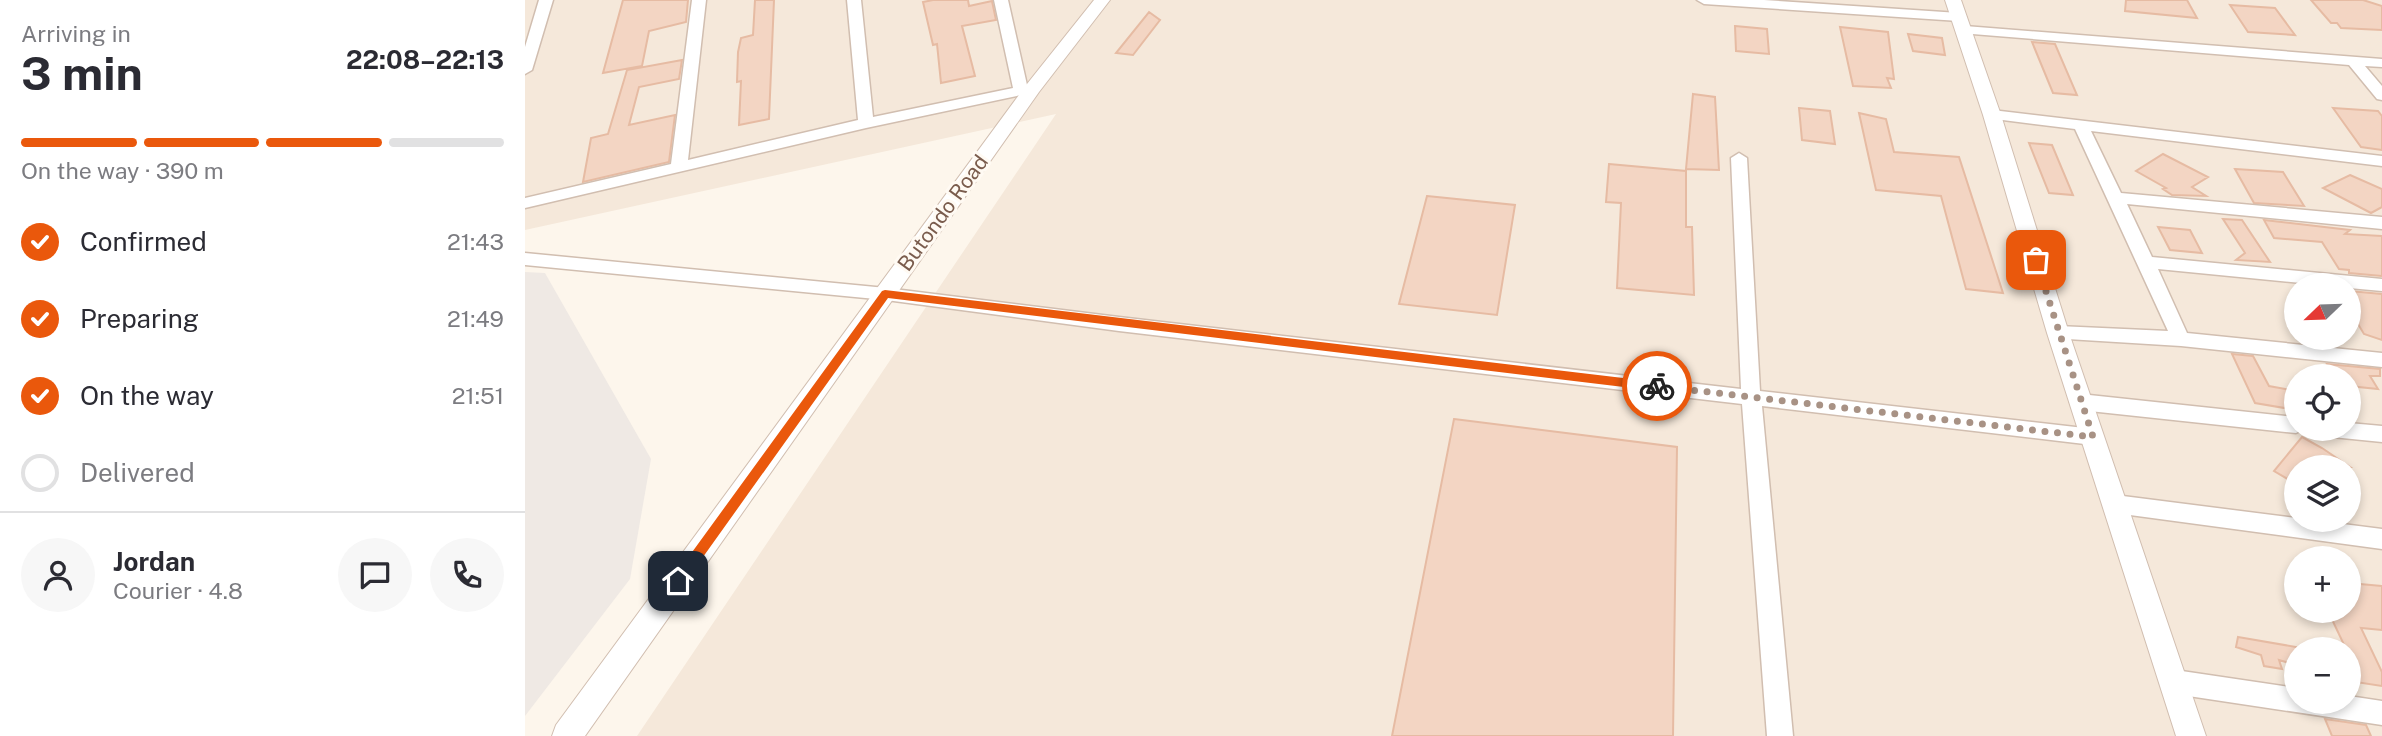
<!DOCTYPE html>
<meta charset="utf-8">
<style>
:root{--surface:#fff;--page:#f7f7f7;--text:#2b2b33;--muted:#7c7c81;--line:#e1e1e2;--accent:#ea580c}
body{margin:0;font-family:"Public Sans",sans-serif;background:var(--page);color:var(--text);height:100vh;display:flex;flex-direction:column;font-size:26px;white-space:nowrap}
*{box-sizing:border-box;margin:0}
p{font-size:23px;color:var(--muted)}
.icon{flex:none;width:38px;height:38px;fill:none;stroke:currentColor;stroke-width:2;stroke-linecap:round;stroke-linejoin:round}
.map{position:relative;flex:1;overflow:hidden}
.side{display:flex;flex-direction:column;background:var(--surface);width:525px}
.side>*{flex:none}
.needle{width:46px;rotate:247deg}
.fabs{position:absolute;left:1759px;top:273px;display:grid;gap:14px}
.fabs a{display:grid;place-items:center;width:77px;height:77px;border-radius:50%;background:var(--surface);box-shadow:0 4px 10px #0003;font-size:35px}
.pin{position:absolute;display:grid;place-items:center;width:60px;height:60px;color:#fff;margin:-30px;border-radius:14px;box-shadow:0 4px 10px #0006}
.courier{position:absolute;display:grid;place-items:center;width:70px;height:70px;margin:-35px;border:5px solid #ea580c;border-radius:50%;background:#fff;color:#222;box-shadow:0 2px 9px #0007}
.headline em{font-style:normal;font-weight:700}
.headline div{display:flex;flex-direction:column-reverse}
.headline{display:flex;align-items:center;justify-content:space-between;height:119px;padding:0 21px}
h1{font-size:46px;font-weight:700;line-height:52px}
.bar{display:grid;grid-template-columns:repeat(4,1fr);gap:10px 7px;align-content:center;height:84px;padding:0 21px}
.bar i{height:9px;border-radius:5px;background:var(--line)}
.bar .current{background:var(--accent)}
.bar p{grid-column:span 4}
.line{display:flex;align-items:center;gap:18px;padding:0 21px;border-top:2px solid var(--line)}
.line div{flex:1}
.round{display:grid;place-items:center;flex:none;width:74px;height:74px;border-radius:37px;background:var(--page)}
ol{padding:0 21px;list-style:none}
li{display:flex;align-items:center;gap:21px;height:77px}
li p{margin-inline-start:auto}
li .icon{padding:7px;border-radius:50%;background:var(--accent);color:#fff;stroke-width:4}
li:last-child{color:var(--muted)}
li i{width:38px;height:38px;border:4px solid var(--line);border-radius:50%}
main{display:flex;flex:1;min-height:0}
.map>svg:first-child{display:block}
.residential{fill:#f5e8da;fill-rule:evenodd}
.industrial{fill:#efe9e4}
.building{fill:#f3d5c3;stroke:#e6bba3;stroke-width:2}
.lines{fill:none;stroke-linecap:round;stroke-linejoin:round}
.minor-casing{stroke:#d1beb0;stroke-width:3}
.tertiary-casing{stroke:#d1beb0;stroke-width:2}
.minor{fill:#fff;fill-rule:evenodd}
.tertiary{fill:#fff;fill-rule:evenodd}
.route{fill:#ea580c}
.done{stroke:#a89285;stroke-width:7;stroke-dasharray:0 12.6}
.labels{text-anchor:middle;stroke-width:6;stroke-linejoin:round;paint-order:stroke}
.street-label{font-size:21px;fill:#7a5c4d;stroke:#fffaf3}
</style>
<main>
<section class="side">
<div class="headline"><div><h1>3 min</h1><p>Arriving in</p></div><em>22:08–22:13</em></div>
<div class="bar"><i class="current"></i><i class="current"></i><i class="current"></i><i></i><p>On the way · 390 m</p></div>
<ol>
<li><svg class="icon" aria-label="check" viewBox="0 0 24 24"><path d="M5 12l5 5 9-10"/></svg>Confirmed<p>21:43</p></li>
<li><svg class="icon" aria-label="check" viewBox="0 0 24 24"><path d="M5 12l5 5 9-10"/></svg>Preparing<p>21:49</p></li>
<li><svg class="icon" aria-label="check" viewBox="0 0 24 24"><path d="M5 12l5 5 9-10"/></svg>On the way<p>21:51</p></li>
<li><i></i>Delivered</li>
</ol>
<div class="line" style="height:126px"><a class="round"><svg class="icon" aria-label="person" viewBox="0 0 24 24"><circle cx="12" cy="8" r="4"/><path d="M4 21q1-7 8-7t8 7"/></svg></a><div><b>Jordan</b><p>Courier · 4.8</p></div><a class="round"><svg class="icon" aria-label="chat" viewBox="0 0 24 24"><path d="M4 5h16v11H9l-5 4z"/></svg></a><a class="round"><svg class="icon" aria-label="phone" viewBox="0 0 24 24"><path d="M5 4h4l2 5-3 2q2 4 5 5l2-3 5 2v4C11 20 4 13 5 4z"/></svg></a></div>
</section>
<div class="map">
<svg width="1857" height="736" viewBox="0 0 1857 736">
<rect width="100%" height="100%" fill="#fdf6ec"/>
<path class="residential" d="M0,0H1857V736H112L531,114L0,230ZM1771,285H1824V338H1771ZM1771,376H1824V429H1771ZM1771,467H1824V520H1771ZM1771,558H1824V611H1771ZM1771,649H1824V702H1771Z"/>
<path class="industrial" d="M0,272L20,273L126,459L105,579L0,716Z"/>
<path class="building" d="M98,0H163L161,22L124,31L117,66L78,73Z
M230,0H249L244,119L214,125L216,81L212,82L213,52L216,38L228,35Z
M408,0H443L444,6L467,1L471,20L437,26L450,76L416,83L412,44L408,45L398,2Z
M1601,0H1662L1672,18L1600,11Z
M1786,0H1838L1857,6V30L1816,28L1812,23H1806Z
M1705,5L1750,8L1770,35L1723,32Z
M624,12L635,20L608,55L591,53Z
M1210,26L1242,29L1244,54L1211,51Z
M1315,27L1363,32L1369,79L1362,78L1366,88L1328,86Z
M1383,34L1417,38L1420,55L1388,51Z
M1507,42L1530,44L1552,95L1528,93Z
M157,60L154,79L114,87L104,125L150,115L144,162L58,182L66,138L83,134L102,70Z
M1168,94L1190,97L1194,170L1161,169Z
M1274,108L1305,111L1310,144L1277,140Z
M1808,108L1853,111L1857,116V150L1836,147Z
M1334,113L1361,119L1369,152L1434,157L1478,293L1441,289L1416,196L1351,190Z
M1504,143L1527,145L1548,195L1524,193Z
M1638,154L1683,177L1667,187L1681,196L1647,195L1638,189L1641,188L1611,171Z
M1084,164L1161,171V227H1167L1169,295L1092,288L1096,203L1081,202Z
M1710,169L1758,172L1779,206L1729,203Z
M1825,175L1857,189V207L1846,213L1798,188Z
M902,196L990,205L972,315L874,304Z
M1698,219L1717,220L1745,262L1711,260L1720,253Z
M1739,220L1825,230L1820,234L1857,236V276L1824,273V270L1814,269L1797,242L1749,238Z
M1633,227L1665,230L1677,253L1645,250Z
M1824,291L1857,294V340L1839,334L1824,309Z
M1707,354L1728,356L1744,386L1771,391V410L1730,403Z
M1802,364L1855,369V376H1845L1853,389L1824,386V376H1809Z
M929,419L1152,447L1148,736H867Z
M1777,437L1797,448L1825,467H1771V484L1749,471Z
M1824,583L1857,586V630L1836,628L1857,672V686L1824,681V649H1821L1803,611H1824Z
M1713,637L1771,647V665L1754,660L1757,669L1739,666L1736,655L1711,647Z
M1800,719L1841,725L1846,736H1807Z"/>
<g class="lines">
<g class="minor-casing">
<path id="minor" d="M14,0H28L7,70L0,74V47Z
M167,0H181L163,160L333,120L322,0H336L348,117L488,88L469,0H483L502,85L508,84L515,88L513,91L496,95L341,128L0,208V198L146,164Z
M1172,0H1239L1434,13L1441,17L1434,21L1179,4Z
M1440,26L1857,59V67L1840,66L1857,86V100L1852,99L1824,65L1435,33L1433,30Z
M1467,110L1857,156V166L1566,131L1596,193L1857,217V229L1602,204L1627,257L1857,279V291L1824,288V285H1796L1633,269L1662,333L1857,353V367L1656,346L1526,338L1524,333L1526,328L1533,326L1643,331L1550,129L1462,118L1459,115Z
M1214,153L1222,158L1235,391L1568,429L1575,431L1578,437L1575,443L1568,445L1237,406L1268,736H1242L1217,404L594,331L361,300L0,265V253L361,288L594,317L1216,389L1206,158Z
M1555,394L1771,417V429H1779L1771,433L1555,410L1548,407L1545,402L1548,397Z
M1824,423L1857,426V442L1807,437L1800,435L1797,429H1824Z
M1590,495L1857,529V549L1590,513L1582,510L1579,504L1582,498Z
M1650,670L1771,688V702H1824V696L1857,701V725L1650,694L1641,690L1638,682L1641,674Z"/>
</g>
<g class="tertiary-casing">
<path id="tertiary" d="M569,0H585L514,92L60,736H27L31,725L502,84Z
M1420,0H1436L1476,115L1544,333L1681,736H1651L1522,333L1458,115Z"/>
</g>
<use href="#minor" class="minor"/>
<use href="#tertiary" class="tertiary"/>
</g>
<path class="route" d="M360,290L1132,382L1138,386L1132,391L363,298L158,585H149V577L357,291Z"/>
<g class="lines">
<path class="done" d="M1132,386L1568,437L1511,260"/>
</g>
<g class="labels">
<g class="street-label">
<text transform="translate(418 213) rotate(-54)" y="7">Butondo Road</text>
</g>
</g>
</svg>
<div class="fabs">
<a><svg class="needle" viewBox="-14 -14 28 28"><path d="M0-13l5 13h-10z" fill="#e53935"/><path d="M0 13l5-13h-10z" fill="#7c7c81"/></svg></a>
<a><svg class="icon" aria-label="locate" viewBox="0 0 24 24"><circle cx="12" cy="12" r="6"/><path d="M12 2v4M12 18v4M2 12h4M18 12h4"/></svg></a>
<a><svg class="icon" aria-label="layers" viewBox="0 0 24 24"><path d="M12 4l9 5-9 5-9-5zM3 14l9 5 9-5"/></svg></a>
<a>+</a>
<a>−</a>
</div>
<div class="pin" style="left:1511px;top:260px;background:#ea580c"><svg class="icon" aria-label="bag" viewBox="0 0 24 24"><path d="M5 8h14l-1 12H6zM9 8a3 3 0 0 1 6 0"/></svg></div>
<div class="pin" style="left:153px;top:581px;background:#1f2937"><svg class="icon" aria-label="home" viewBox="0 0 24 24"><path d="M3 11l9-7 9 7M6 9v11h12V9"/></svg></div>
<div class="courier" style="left:1132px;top:386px"><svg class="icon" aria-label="bike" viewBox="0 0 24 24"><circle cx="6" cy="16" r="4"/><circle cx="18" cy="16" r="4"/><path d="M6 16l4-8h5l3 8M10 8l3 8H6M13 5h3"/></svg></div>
</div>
</main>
